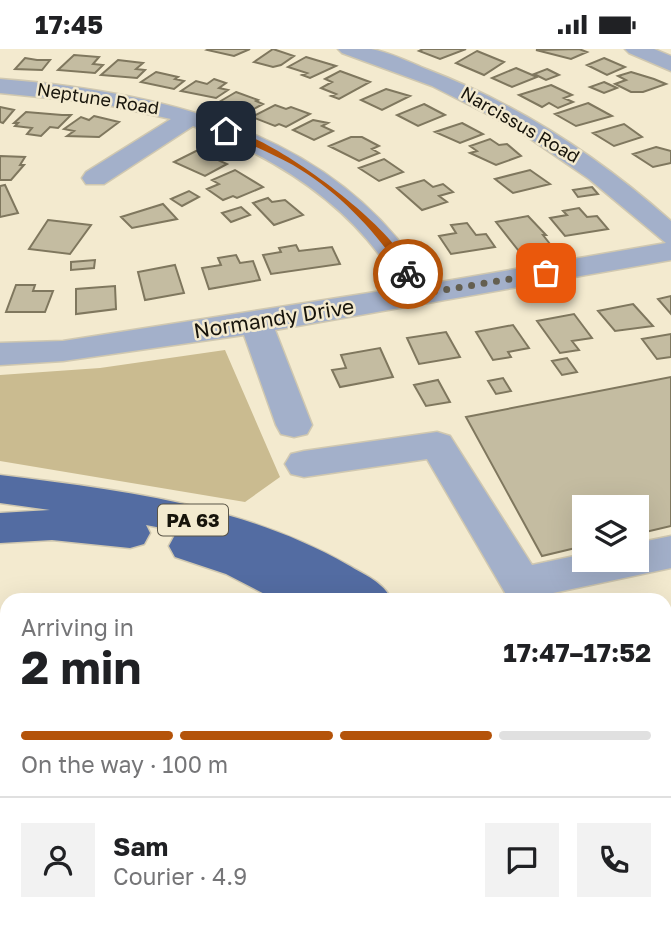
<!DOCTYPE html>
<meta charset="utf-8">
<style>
:root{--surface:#fff;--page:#f2f2f2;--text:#202124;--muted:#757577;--line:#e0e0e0;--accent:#b45309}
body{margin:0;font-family:"Golos Text",sans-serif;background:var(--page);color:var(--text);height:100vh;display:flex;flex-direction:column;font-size:26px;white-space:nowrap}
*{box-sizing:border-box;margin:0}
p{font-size:23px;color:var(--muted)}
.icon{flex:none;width:38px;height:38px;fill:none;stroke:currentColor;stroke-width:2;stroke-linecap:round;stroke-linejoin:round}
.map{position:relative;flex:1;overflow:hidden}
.panel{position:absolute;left:0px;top:544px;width:672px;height:345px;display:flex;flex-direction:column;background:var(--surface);border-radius:21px 21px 0 0;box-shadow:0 7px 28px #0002}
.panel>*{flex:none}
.fabs{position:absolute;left:572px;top:446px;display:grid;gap:14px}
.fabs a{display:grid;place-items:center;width:77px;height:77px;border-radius:0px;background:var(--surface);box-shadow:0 7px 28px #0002;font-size:35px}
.pin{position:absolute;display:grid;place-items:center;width:60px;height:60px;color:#fff;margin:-30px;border-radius:14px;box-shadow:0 4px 10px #0006}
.courier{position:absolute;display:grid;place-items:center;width:70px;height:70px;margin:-35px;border:5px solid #b45309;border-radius:50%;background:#fff;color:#222;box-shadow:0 2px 9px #0007}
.head em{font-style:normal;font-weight:700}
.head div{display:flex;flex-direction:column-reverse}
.head{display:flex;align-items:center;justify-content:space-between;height:119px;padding:0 21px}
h1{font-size:46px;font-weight:700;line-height:52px}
.bar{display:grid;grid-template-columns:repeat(4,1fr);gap:10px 7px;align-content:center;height:84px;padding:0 21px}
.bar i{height:9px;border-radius:5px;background:var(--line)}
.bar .active{background:var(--accent)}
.bar p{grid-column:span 4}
.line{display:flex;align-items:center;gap:18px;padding:0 21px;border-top:2px solid var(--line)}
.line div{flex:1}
.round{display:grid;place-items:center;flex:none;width:74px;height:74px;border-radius:0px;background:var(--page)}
.status{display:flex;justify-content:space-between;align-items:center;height:49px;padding:0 35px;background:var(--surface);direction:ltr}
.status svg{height:19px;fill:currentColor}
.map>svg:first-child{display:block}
.green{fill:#cabb90}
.building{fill:#c4bca1;stroke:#7f775e;stroke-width:2}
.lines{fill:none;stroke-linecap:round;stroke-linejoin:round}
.minor-casing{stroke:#d0c8b0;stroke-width:3}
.highway-casing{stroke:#d0c8b0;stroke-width:3}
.minor{fill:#a3b0ca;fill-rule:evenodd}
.highway{fill:#536ca2;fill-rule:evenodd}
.route{fill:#b45309}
.done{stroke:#645f50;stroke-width:7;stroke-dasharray:0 12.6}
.labels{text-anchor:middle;stroke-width:5;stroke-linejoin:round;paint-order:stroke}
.far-street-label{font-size:18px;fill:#17140b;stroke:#f3eacf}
.shield{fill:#f3eacf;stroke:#595446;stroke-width:2}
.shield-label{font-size:19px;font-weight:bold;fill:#17140b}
.street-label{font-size:21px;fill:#17140b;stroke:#f3eacf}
</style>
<div class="status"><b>17:45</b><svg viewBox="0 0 49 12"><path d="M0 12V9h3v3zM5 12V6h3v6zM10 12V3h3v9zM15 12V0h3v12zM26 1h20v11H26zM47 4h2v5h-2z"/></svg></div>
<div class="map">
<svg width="671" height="888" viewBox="0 0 671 888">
<rect width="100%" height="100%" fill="#f3eacf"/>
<path class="green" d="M225,301L280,428L245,453L0,412V326L100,319Z"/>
<path class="building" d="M209,0H250L234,7L207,1Z
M273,0L294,7L281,16L273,18L254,13Z
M423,0H466L440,10L419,2Z
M579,0L587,3L571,10L536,1Z
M477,2L504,13L484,26L456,14Z
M74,6L99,8L93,15L103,16L95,24L58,21Z
M306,8L336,17L310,29L302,26L307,24L288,18Z
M25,9L37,11H50L42,21L15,20Z
M604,9L625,18L607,26L587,16Z
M118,11L143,14L136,20L145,21L137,29L101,26Z
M516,19L537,28L512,38L492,29Z
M547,20L559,26L546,31L534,25Z
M340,22L370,33L339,50L331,47L336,45L321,39L332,33L325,30Z
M156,23L178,28L175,30L184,32L174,40L141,33Z
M631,23L654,30L666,35L643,43H631L615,35L626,31L618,27Z
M214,30L226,34L219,39L228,41L216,49L181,42L196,32L207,35Z
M604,33L617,39L604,44L590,38Z
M551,36L572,46L564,49L573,53L558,59L549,54L542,58L519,46Z
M386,40L410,47L382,61L361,51Z
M236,43L258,51L256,52L263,55L252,61L219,53Z
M588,54L612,67L576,77L555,65Z
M424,55L445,66L418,77L397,66Z
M275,56L286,60L291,58L310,65L286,78L279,75L275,77L252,68Z
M0,58L14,61L3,74L0,73Z
M26,63L62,66H71L58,79L50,78L41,87L27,85L32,79L15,77L18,74H14Z
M94,67L119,73L99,88L67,87L74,82L64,80L81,68L89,71Z
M313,71L328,74L322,77L333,82L314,91L293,81Z
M462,74L483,85L460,94L435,83Z
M624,75L642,88L614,97L593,84Z
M351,88H362L379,97L372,100L379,104L359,112L329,97Z
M490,90L499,96L507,95L521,107L496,116L470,104L477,102L470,97Z
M656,98L671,102V114L653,118L633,105Z
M196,102H198L227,115L205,127L174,113Z
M0,107L25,108L20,116H24L11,131H0Z
M384,110L403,123L379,132L359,119Z
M235,121L263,138L237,149L233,147L223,151L207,140L219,135L212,131Z
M530,121L550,135L513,144L495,130Z
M424,131L433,138L443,135L453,143L439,147L447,153L422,161L397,139Z
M5,136L18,164L0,168V137Z
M592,138L598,145L578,148L573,141Z
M189,142L199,148L182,157L171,150Z
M268,149L272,153L285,151L303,166L274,176L253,154Z
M163,155L177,170L132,179L121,168Z
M241,158L250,166L231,173L222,164Z
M579,159L587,168L597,167L608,180L565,187L550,169L567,166L563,162Z
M528,167L546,186H543L550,195L518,201L496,173Z
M48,171L91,176L70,205L29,200Z
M467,174L476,186L486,185L495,198L451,205L439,187L456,184L451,176Z
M296,196L299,202L332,198L340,215L271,225L263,206L281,203L279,199Z
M236,206L240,214L253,212L260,231L209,240L202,219L221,216L218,209Z
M95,211L94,219L71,221V213Z
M175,216L184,244L145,251L138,223Z
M16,236H35L33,242H53L45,263H6Z
M115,237L116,260L76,265V240Z
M671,247V265L658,250Z
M633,255L653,277L615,282L598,262Z
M574,265L592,289L572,292L579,301L560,304L537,272Z
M513,276L529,299L508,303L511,308L493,311L476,283Z
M446,283L460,308L419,315L407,289Z
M671,285V308L657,310L642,290Z
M380,299L393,328L340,338L332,321L346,319L341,306Z
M567,309L577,323L562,326L552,312Z
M671,328V477L637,485V458H584V497L542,507L466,368Z
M503,329L511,342L496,345L488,332Z
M438,331L450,353L426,357L414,336Z"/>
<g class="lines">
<g class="minor-casing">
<path id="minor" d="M338,0C349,0 361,0 371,0C389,3 409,13 426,20C518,55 598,107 671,172V211L275,281L312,376L307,385L294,388L281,385L276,376L244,286L63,312L0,316V294L63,292L401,239C356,158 278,109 193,77L104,135H86L82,129L86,123L171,70L98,54L0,44V30C163,43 340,83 429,235L666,194L589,130L513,78L432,37L342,4Z
M625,0H654L671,7V22L629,4Z
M437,383L450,387L532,516L584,505V511H637V494L671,487V519L520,551L507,547L427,410L304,428L291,425L285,415L291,405L304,402Z
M665,591L671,594V635L665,633Z"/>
</g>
<g class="highway-casing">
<path id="highway" d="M0,426C120,441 241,455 348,516C365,526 383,533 392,551H276L226,525L175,508L169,497L175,486L182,483L146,476L150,484L144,495L130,499L52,491L0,494V464L50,461L0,454Z
M665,701L671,704V752L665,749Z
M382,882H438L436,888H380Z"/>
</g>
<use href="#minor" class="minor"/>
<use href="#highway" class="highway"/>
</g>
<path class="route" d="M224,80C265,81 408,186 411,227H405C377,183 339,143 293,116C271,104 247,94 224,83Z"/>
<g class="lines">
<path class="done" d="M408,225L420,245L546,224"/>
</g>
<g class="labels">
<g class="far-street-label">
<text transform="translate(98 50) rotate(9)" y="6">Neptune Road</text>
<text transform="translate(520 76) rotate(30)" y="6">Narcissus Road</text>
</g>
<rect class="shield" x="158" y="455.5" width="70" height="31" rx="5"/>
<g class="shield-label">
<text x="193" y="478">PA 63</text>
</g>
<g class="street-label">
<text transform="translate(274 270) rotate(-9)" y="7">Normandy Drive</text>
</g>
</g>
</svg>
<div class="fabs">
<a><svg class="icon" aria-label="layers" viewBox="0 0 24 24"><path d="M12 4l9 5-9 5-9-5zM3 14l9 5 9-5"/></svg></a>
</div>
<div class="pin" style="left:546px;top:224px;background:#ea580c"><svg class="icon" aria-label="bag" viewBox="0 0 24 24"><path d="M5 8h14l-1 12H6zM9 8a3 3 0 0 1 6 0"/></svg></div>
<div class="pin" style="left:226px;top:82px;background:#1f2937"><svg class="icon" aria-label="home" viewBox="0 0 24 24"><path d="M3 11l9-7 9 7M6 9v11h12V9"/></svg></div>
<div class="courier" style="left:408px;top:225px"><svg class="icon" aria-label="bike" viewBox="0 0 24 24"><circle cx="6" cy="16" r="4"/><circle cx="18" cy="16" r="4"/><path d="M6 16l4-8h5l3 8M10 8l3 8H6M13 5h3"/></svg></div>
<section class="panel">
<div class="head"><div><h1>2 min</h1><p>Arriving in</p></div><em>17:47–17:52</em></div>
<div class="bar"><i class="active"></i><i class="active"></i><i class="active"></i><i></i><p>On the way · 100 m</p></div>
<div class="line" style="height:126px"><a class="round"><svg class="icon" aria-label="person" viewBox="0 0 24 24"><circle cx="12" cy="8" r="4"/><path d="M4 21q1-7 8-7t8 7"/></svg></a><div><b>Sam</b><p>Courier · 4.9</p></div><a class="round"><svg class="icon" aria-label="chat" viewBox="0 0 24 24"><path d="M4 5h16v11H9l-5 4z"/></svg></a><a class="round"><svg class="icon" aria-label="phone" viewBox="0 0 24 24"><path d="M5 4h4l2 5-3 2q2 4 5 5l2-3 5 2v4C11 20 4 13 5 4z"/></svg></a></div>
</section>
</div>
